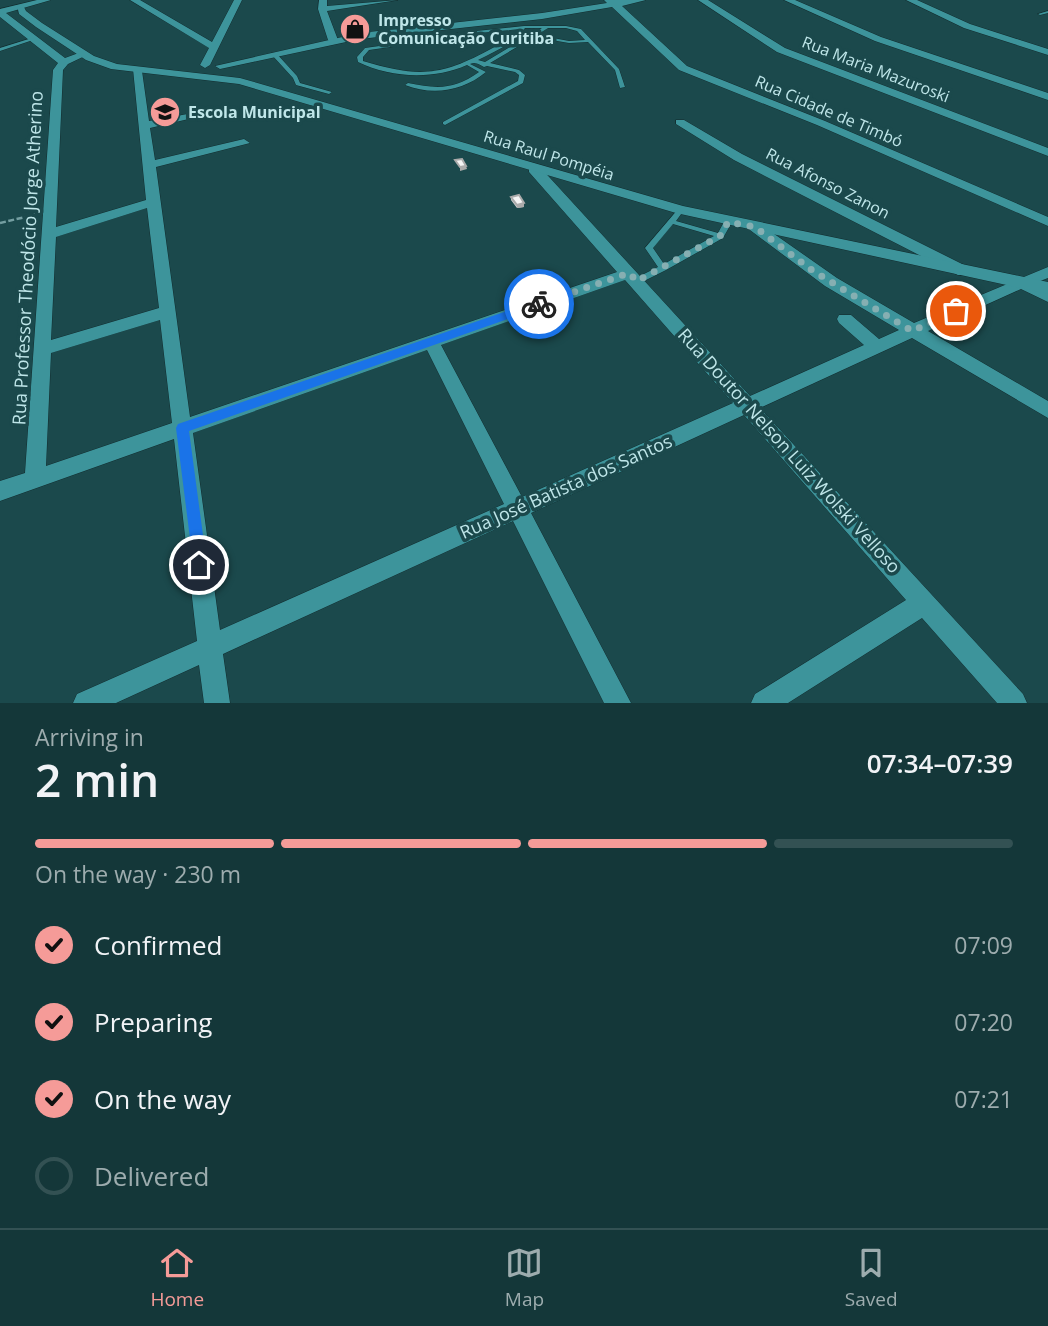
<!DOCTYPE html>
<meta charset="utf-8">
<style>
:root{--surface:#143739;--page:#1d3f41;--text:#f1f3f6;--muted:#9dacae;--line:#335153;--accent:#f59b98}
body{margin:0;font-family:"Open Sans",sans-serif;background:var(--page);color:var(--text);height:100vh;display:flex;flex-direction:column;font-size:26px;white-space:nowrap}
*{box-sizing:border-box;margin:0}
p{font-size:23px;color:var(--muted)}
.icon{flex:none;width:38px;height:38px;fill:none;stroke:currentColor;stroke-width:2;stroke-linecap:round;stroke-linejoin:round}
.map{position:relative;height:703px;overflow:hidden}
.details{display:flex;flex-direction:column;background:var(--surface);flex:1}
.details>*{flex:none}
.pin{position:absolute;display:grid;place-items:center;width:60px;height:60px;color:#fff;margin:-30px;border:4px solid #fff;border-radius:50%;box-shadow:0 2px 7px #0007}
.courier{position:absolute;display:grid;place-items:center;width:70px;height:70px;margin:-35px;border:5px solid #1a73e8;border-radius:50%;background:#fff;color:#222;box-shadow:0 2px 9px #0007}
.headline em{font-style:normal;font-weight:600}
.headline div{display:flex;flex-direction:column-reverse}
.headline{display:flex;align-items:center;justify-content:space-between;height:119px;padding:0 35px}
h1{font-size:46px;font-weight:600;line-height:52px}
.bar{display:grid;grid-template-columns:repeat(4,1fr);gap:10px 7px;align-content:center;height:84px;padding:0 35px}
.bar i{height:9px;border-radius:5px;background:var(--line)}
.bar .current{background:var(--accent)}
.bar p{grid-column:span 4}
ol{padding:0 35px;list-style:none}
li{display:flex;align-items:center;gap:21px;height:77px}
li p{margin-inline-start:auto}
li .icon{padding:7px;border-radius:50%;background:var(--accent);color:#111;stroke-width:4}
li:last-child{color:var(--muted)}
li i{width:38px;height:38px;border:4px solid var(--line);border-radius:50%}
.tabs{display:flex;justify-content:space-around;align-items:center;height:98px;border-top:2px solid var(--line);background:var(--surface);font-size:19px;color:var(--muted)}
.tabs a{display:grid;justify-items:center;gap:4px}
.tabs .current{color:var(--accent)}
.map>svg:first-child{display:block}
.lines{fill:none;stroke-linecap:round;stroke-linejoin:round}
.lane-casing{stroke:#122d2f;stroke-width:1}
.street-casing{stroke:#122d2f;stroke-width:1}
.secondary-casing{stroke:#122d2f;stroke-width:1}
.path{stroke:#749ea1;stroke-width:2.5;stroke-dasharray:6 2.5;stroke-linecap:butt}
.lane{fill:#3d949b;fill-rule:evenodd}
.street{fill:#3d949b;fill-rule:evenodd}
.secondary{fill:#3d949b;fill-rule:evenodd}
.wall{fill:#d2d2d2}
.shaded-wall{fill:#ababab}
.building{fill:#f4f4f4;stroke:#ababab;stroke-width:2}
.route{fill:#1a73e8}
.done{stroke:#86afb2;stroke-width:7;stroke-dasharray:0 12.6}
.labels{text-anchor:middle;stroke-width:7;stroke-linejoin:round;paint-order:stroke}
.far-poi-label{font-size:16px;font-weight:bold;fill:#bfe6e9;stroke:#1b494c;text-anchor:start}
.far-street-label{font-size:16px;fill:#bfe6e9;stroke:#1b494c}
.street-label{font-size:18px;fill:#bfe6e9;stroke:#1b494c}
</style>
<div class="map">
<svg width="1048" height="703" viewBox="0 0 1048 703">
<rect width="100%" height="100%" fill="#1b494c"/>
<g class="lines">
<g class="lane-casing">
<path id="lane" d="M1048,11V13L1040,15L1038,14Z
M524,26H566L581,29L619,69L625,87L620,88L615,70L588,42L569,43L534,37L490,63L519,70L525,75L523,83L445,125L443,124V122L518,81L519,75L515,72L487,66L484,67C480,65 476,61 470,64L486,72C463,91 433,96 405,85L408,83C437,89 454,90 479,72L467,65C433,80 391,78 358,62L357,57L365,48L394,44L423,34L420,32L422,31L438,35ZM525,28H542L485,62L478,60C495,51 514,44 525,28ZM548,28H566L577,31L585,40L569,41L537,35ZM520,29C512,39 501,44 489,50C439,77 417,77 363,61V57L369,50L397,46L428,35L438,37Z
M32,38L36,39L0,51V48Z
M272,53H276L297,76L300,83L332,92L329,94L296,85L293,78L272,55Z
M679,208H683L684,210L676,221L718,233L725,220H728L732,222L723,238L666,270L640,283H634L633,281L634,279L658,267L645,248ZM673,224L714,236L664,264L653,248Z"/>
</g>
<g class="street-casing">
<path id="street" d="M37,0H51L6,13L65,58L84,51L89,54L68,64L63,70L56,227L146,200L133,69L142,71L149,121L204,111L210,114L150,128L155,160L244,139L250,143L156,167L190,417L617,272L529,172V166H539L750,396L864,345L839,323L837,319L839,315H851L879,339L899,330L825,286L750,230L748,227L750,224H760L837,278L914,323L1048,267V278L1035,283L1048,289V302L1021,289L928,331L1048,401V418L912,338L760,408L1023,694L1027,703H997L922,618L788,703H751L755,694L906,600L744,415L531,513L631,703H604L513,521L223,654L230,703H204L199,665L116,703H73L77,694L197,641L174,439L0,501V481L25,473L53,70L58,63L0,17V9ZM147,208L159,308L51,340L56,237ZM625,280L733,403L522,497L441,345ZM160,320L172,423L46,466L51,353ZM427,350L504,504L220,630L193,433Z
M130,0H140L212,42L234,0H242L210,65L205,68L200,65L209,48Z
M319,0H327V6L398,0L327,11L338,40L333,43L328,40L318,9Z
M698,0H708L785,48L1048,148V156L777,52Z
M784,0H795L881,37L1048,93V100L875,41Z
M906,0H917L970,24L1048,49V55L964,28Z
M676,120H684L742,154L968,267L971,271L968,275H958L734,160L676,124Z"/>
</g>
<g class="secondary-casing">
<path id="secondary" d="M604,0H646L622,6L687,66L825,121L1048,217V226L817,125L679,70L612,7L542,19L360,39L220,69L215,66L360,33L542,13L607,3Z
M17,5H23L26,11L42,23L94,56L117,64L240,78L683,206L1048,282V294L676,213L239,84L111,69L86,60L36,27L19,14Z"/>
</g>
<path class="path" d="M0,223L38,214"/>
<use href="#lane" class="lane"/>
<use href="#street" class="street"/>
<use href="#secondary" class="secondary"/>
</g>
<path class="wall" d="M511,197L524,207L517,208L511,200Z"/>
<path class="shaded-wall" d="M466,166L467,169L460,171V167Z
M524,203V207L517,208V205Z"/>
<path class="building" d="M462,159L466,166L460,167L455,160Z
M519,195L524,203L517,205L511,197Z"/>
<path class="route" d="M539,300L542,302V307L189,431L207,565L205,570L199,573L194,570L176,428L178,424Z"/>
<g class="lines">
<path class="done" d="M539,304L629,273L637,281L720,236L728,222L755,227L813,271L912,331L956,311"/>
</g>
<defs>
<g id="shop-disc" transform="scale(1.575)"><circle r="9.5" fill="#f59b98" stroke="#1b494c"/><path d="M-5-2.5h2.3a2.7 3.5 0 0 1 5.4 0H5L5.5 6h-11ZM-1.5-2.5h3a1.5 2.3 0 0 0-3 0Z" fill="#111"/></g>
<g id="school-disc" transform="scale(1.575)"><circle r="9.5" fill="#f59b98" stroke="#1b494c"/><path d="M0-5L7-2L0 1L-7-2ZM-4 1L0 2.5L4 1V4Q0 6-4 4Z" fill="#111"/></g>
</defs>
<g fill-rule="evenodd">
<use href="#shop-disc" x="355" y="29"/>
<use href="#school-disc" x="165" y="112"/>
</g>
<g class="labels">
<g class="far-poi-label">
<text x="378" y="26">Impresso<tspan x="378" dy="18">Comunicação Curitiba</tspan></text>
<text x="188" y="118">Escola Municipal</text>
</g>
<g class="far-street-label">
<text transform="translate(876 69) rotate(21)" y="6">Rua Maria Mazuroski</text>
<text transform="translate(829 111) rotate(23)" y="6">Rua Cidade de Timbó</text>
<text transform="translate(549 155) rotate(17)" y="6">Rua Raul Pompéia</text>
<text transform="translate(828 183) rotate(27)" y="6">Rua Afonso Zanon</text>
</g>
<g class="street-label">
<text transform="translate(28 258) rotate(-87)" y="6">Rua Professor Theodócio Jorge Atherino</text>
<text transform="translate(789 451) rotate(48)" y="6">Rua Doutor Nelson Luiz Wolski Velloso</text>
<text transform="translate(566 487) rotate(-24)" y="6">Rua José Batista dos Santos</text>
</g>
</g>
</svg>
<div class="pin" style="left:956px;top:311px;background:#ea580c"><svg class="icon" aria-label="bag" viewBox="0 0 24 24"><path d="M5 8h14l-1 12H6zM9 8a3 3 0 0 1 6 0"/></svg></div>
<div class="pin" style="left:199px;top:565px;background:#1f2937"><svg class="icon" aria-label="home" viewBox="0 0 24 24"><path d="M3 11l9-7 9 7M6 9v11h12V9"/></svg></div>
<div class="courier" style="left:539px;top:304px"><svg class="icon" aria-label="bike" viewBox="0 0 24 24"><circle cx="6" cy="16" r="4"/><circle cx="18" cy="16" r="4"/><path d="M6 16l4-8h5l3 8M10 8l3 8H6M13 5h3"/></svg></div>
</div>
<section class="details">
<div class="headline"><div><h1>2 min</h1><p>Arriving in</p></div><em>07:34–07:39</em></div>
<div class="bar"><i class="current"></i><i class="current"></i><i class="current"></i><i></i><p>On the way · 230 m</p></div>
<ol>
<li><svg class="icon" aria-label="check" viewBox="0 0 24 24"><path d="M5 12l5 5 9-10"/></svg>Confirmed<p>07:09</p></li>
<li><svg class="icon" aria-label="check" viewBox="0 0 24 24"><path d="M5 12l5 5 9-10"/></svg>Preparing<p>07:20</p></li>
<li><svg class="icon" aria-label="check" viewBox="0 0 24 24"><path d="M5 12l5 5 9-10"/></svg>On the way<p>07:21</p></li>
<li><i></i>Delivered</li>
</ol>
</section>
<nav class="tabs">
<a class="current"><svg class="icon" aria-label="home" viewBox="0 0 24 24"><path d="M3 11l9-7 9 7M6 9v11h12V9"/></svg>Home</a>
<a><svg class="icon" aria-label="map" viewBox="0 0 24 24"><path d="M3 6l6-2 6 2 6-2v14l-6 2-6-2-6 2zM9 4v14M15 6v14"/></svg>Map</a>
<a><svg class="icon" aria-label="saved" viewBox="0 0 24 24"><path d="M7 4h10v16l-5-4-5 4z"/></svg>Saved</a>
</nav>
